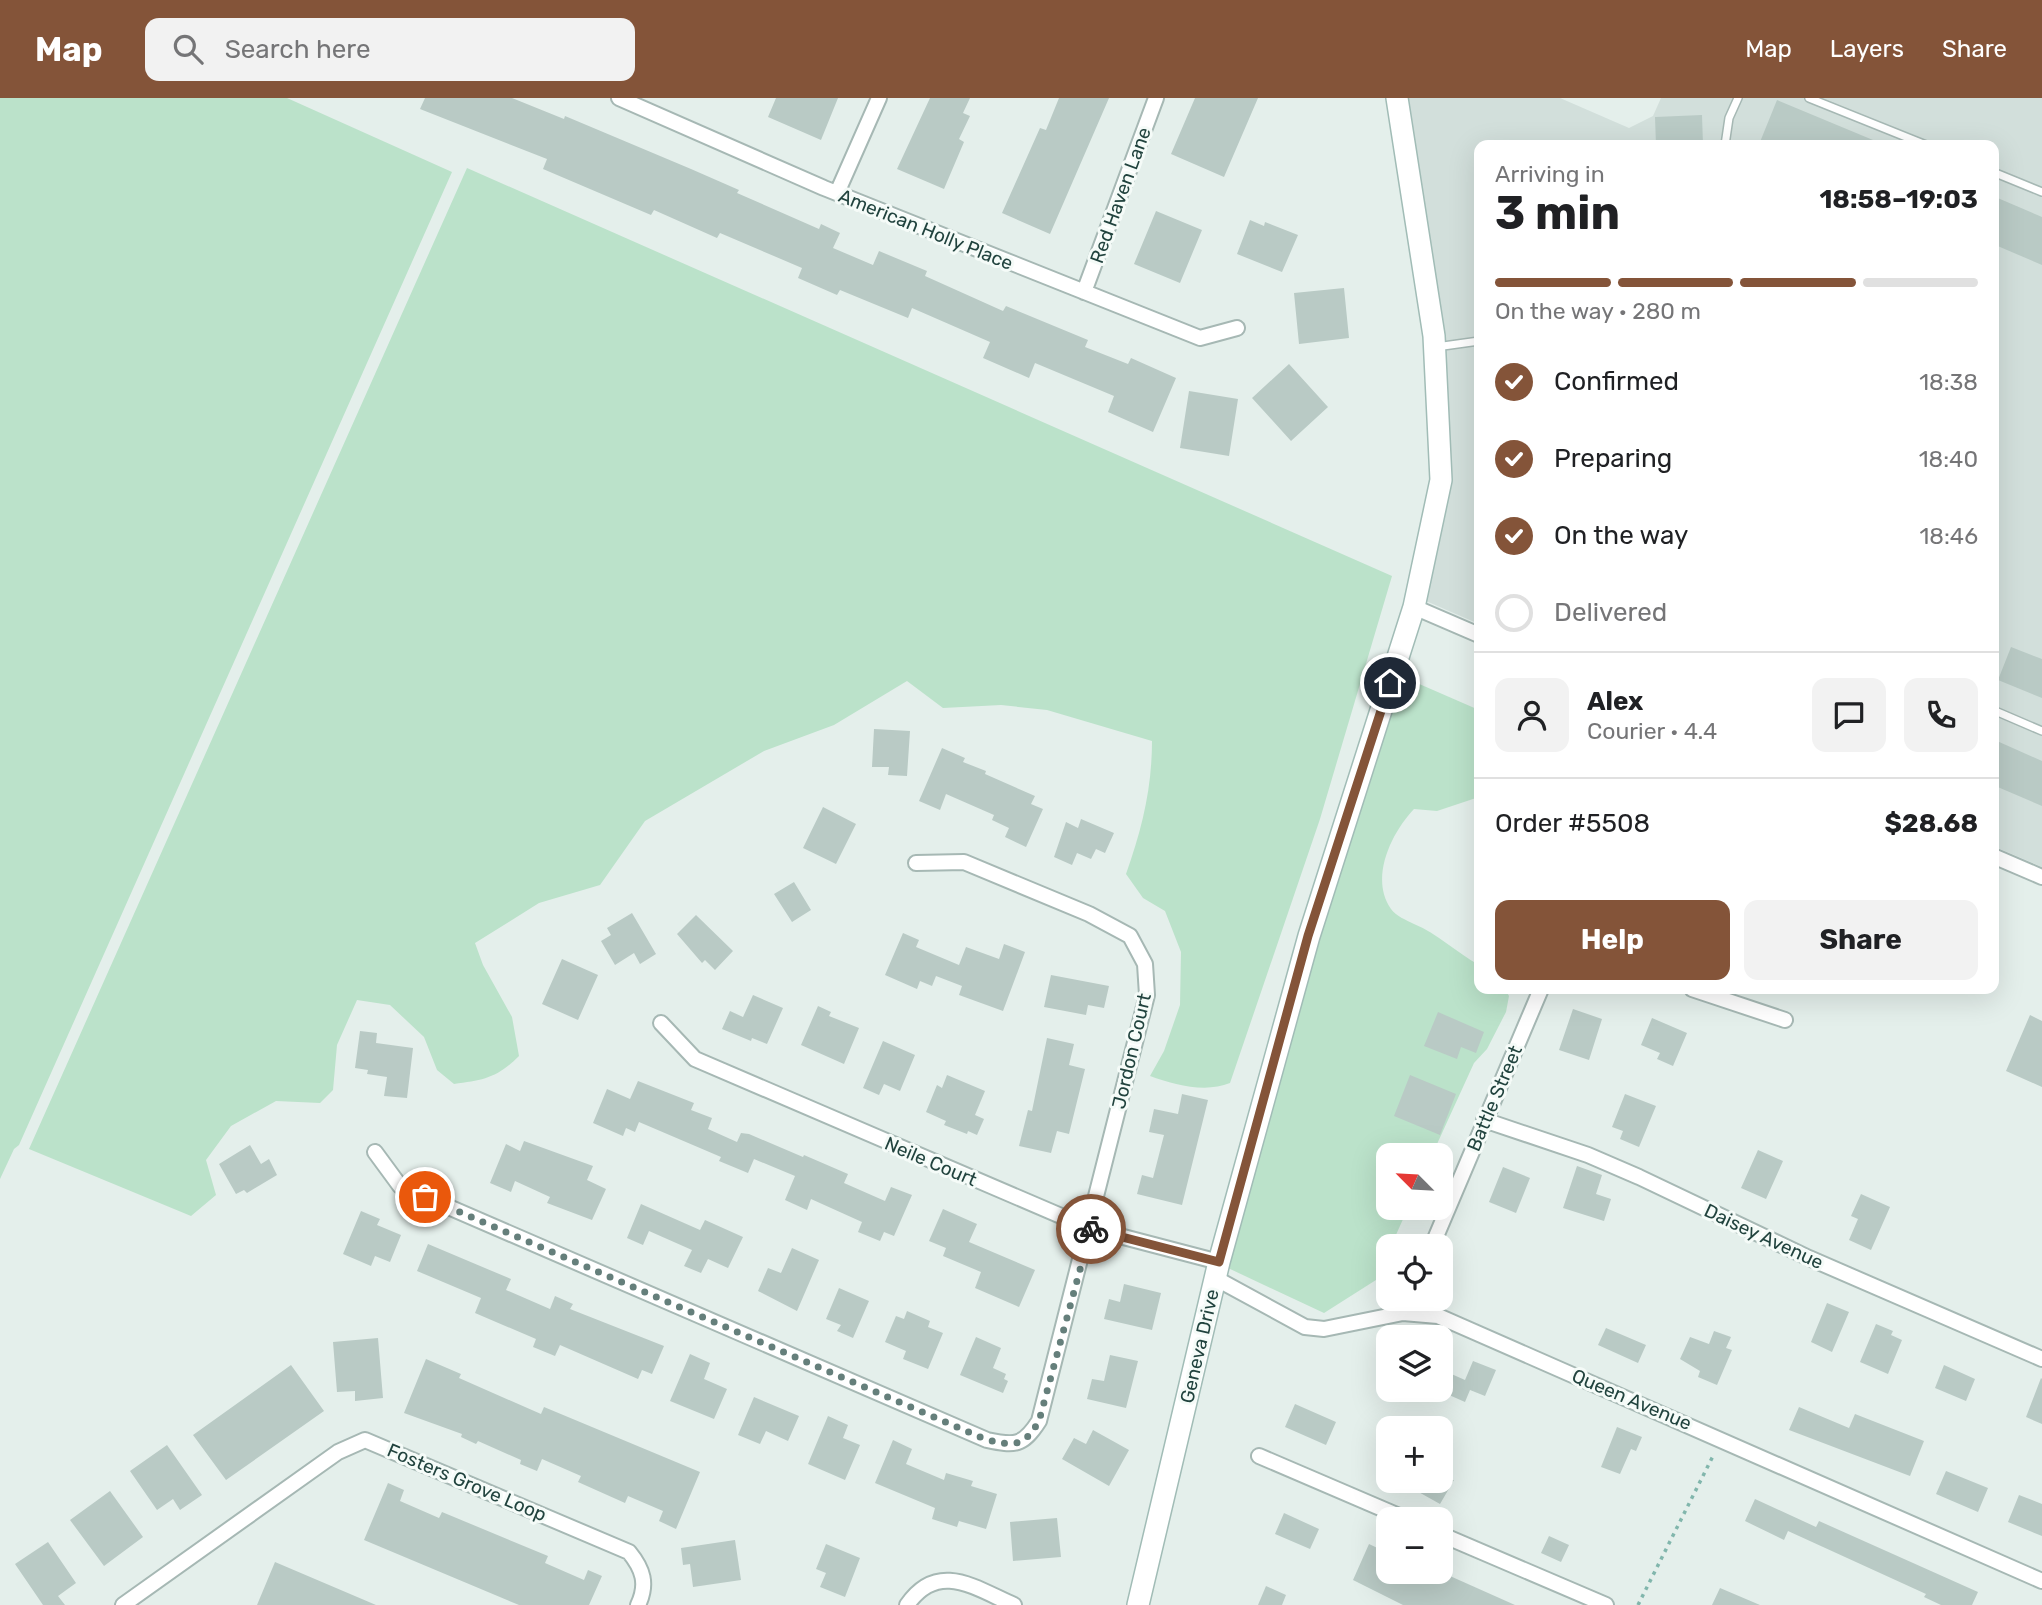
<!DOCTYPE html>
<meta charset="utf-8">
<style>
:root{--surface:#fff;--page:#f2f2f2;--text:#202124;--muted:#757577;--line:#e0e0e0;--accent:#845439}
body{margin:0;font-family:Rubik,sans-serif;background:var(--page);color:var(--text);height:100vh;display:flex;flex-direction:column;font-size:26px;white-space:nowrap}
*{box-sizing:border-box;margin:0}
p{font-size:23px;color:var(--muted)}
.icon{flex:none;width:38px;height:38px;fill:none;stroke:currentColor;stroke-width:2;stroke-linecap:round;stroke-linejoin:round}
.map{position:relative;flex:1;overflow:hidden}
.details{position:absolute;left:1474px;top:42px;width:525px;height:854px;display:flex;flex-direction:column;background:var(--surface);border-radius:14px;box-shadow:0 7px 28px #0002}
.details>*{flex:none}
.needle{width:46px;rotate:294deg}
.fabs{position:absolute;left:1376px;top:1045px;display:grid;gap:14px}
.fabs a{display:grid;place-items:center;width:77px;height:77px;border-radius:14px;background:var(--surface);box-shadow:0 7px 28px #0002;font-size:35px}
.pin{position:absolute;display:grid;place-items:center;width:60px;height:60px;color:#fff;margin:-30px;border:4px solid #fff;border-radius:50%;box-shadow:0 2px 7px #0007}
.courier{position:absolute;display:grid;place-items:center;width:70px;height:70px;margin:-35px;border:5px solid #845439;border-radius:50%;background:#fff;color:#222;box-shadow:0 2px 9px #0007}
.summary em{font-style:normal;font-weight:700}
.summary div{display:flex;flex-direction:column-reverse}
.summary{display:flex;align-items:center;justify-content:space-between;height:119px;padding:0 21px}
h1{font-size:46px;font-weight:700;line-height:52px}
.bar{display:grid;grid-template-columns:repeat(4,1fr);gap:10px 7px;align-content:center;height:84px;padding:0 21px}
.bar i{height:9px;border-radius:5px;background:var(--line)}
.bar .current{background:var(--accent)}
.bar p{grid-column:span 4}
.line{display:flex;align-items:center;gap:18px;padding:0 21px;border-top:2px solid var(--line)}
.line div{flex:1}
.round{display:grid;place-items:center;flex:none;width:74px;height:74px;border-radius:14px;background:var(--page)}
ol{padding:0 21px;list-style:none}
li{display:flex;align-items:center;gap:21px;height:77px}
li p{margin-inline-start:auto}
li .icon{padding:7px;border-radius:50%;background:var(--accent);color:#fff;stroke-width:4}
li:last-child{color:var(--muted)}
li i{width:38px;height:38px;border:4px solid var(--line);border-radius:50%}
.cta{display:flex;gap:14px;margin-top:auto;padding:14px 21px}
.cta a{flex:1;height:80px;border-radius:14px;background:var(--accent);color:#fff;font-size:28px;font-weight:700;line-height:80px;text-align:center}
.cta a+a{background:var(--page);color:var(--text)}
header{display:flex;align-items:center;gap:42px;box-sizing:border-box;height:98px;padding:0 35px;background:var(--accent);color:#fff}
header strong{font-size:33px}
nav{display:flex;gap:38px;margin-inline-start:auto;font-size:24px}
.search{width:490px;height:63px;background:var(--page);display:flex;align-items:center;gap:18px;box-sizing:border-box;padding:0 24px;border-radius:14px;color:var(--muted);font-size:26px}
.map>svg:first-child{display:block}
.built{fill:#d2dfdb}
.green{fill:#bbe2ca}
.building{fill:#b9cac5}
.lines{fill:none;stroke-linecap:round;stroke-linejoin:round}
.lane-casing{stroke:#a6b8b4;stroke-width:10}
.street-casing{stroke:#a6b8b4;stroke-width:18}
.secondary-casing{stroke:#a1bcb6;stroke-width:24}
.path{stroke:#81b6ac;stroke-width:3.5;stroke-dasharray:3.5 5;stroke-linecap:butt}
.lane{stroke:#fff;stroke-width:7}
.street{stroke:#fff;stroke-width:14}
.secondary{stroke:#fff;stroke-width:21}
.done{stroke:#657f7b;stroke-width:7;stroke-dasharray:0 12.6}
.route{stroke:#845439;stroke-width:9}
.labels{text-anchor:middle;stroke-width:6;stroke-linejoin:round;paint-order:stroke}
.street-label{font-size:19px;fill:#21433e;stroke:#f5fbf8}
</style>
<header>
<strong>Map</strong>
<div class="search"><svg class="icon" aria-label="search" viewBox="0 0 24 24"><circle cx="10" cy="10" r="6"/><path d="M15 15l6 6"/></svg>Search here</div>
<nav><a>Map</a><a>Layers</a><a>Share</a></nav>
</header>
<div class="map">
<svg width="2042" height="1507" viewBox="0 0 2042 1507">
<rect width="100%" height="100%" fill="#e4efeb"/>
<path class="built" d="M1407,0H1560L1629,30L1653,18L1661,0H2042V769L1993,748V47H1479V526L1426,503L1450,383L1448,302L1444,230Z"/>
<path class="green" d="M0,0H287L452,74L19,1047L14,1051L0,1081Z
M467,70L1392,478L1320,721L1230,985C1206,995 1174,987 1150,978L1164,953L1180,907L1181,854L1165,813L1143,800L1126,776C1142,731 1152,690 1152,643L1047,612L1001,607L943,610L907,583L834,627L764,653L645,723L600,787L539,805L475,845L483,867L512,919L519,958C497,980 484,982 454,986L437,972L424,939L390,907L357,902L337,947L333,992L320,1005L276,1003L231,1028L206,1062L216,1097L191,1118L29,1051Z
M1405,572L1417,585L1479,612V699L1437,713L1414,711C1392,734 1369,780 1391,811C1396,818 1406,822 1414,826C1438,836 1456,854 1479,867V891H1505L1509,898L1506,914L1487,951L1474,965L1432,1057H1388V1110H1408L1391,1148H1388L1376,1182L1324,1215L1228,1170L1318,841Z"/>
<path class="building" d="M425,0H512L564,21L565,18L691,71L739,92L737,95L819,131L821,126L840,135L833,150L873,167L879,153L927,173L925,178L1003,213L1006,208L1088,242L1085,249L1128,266L1131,260L1176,280L1153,334L1108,314L1114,298L1035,265L1029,280L983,260L990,244L912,210L908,220L840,192L837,197L798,180L802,170L720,135L717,140L654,112L651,117L543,71L547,61L420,11Z
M776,0H838L821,42L768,19Z
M930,0H970L963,15L970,18L959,41L964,44L944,91L897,71Z
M1059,0H1109L1050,136L1002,115L1040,30L1046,32Z
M1195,0H1258L1224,79L1171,56Z
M1777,2L1885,47H1768L1760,44Z
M1702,17L1703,47H1656L1655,19Z
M1993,98L2042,119V167L1993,146Z
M1156,113L1202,132L1180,185L1134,166Z
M1250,122L1264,128L1265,124L1298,137L1282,174L1237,156Z
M1344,190L1349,240L1299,246L1294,195Z
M1289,266L1328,309L1291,343L1252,300Z
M1189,293L1238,301L1229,358L1180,350Z
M2011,549L2042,561V600L1998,582Z
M874,631L910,633L907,678L888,677L889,669H872Z
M1997,643L2042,663V708L1993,687V652Z
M942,650L965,660L963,664L986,673L985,676L1035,698L1031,706L1043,711L1026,749L1005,739L1009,730L992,722L994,717L946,696L940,712L919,703Z
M823,709L856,726L836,766L803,750Z
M1081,721L1114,735L1105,755L1096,751L1091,761L1077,755L1072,767L1054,759L1066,724L1078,730Z
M794,784L811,812L792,824L774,796Z
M632,815L656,856L640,866L634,855L615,867L601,843L611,837L607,830Z
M696,817L733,853L715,872L705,862L702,865L677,836Z
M903,835L919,842L916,849L959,867L966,849L999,861L1004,846L1025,854L1003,913L959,897L962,888L936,878L932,888L920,883L917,891L885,877Z
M562,861L598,877L578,922L542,906Z
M1051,877L1109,888L1104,910L1088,907L1086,917L1044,909Z
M753,897L783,910L767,946L752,940L751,943L722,931L730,913L743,919Z
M818,908L831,914L829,918L859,930L844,966L801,947Z
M1573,911L1602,921L1589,962L1559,952Z
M1438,914L1484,934L1476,955L1461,949L1457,961L1424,948Z
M2030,917L2042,923V989L2006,973Z
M1652,920L1687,935L1673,968L1657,961L1660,955L1641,947Z
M360,933L377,935L376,945L413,950L407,1000L384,998L387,979L367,976L368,972L355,970Z
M1047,940L1074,946L1069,967L1085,971L1069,1036L1057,1033L1051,1055L1019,1048L1028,1012L1032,1013Z
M883,943L915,957L900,993L884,986L879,997L863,990Z
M947,977L985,993L975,1017L984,1021L977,1037L968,1033L967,1036L944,1027L946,1023L926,1014L937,987L942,990Z
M1410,977L1456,996L1440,1037L1394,1018Z
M638,983L694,1005L691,1012L712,1020L708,1031L737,1044L741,1035L749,1036L803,1059L804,1057L848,1076L844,1085L885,1103L891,1089L912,1097L894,1138L884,1134L880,1143L858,1134L862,1124L811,1101L807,1112L785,1102L795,1078L754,1061L748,1075L719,1063L721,1059L639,1024L635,1034L626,1030L623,1038L593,1025L607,991L630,1001Z
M1182,996L1208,1002L1182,1107L1137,1096L1142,1077L1153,1080L1164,1037L1149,1034L1154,1011L1178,1016Z
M1625,996L1656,1008L1639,1049L1620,1041L1623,1033L1612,1029Z
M524,1043L593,1068L587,1082L606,1091L592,1122L547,1105L550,1099L515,1083L511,1094L490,1085L506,1046L520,1053Z
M250,1047L261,1066L269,1061L277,1077L247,1095L244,1092L236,1096L219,1066Z
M1758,1052L1783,1063L1766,1101L1741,1090Z
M1577,1068L1602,1077L1596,1096L1611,1101L1604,1123L1563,1110Z
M1503,1069L1530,1080L1516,1115L1489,1104Z
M1861,1096L1890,1109L1871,1152L1849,1142L1858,1121L1851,1118Z
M641,1106L700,1132L705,1122L743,1139L728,1170L708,1161L701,1175L684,1168L692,1152L649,1133L643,1147L627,1140Z
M943,1111L977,1126L969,1144L1035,1172L1019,1209L975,1190L981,1174L943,1158L946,1150L929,1143Z
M361,1113L380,1121L377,1127L401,1137L390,1164L375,1158L371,1168L343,1156Z
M428,1146L511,1181L506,1192L550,1211L555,1198L573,1206L570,1211L664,1248L652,1276L642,1272L638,1281L560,1247L555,1258L533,1249L536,1241L475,1215L481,1200L417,1173Z
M792,1150L819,1162L797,1213L758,1193L768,1170L781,1175Z
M1124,1186L1161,1195L1152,1232L1104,1221L1109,1201L1120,1204Z
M839,1190L869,1203L853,1240L837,1233L841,1227L826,1221Z
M1827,1205L1849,1214L1832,1254L1811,1244Z
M907,1213L930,1223L928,1229L943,1235L928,1271L903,1261L906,1253L885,1244L896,1218L904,1221Z
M1876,1226L1893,1233L1891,1237L1902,1242L1888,1276L1860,1264Z
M1606,1230L1646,1247L1638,1265L1598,1247Z
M1714,1233L1731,1239L1726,1250L1732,1252L1717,1287L1698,1279L1700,1273L1680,1261L1690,1239L1709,1246Z
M976,1239L1001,1250L993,1270L1006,1276L1004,1281L1008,1283L1003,1295L960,1277Z
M378,1240L383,1300L355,1303V1293L337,1294L333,1244Z
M690,1256L710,1265L704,1281L727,1291L714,1321L670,1303Z
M1110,1257L1138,1263L1126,1310L1087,1301L1092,1281L1104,1283Z
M426,1261L461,1276L459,1280L541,1316L544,1309L700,1374L676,1431L659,1423L663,1413L628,1398L625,1405L578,1384L581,1378L542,1361L537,1373L520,1366L521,1362L478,1343L476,1346L461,1339L462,1336L404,1315Z
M1473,1263L1496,1272L1485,1298L1470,1292L1465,1304L1440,1293V1271L1465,1282Z
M291,1267L324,1313L226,1382L193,1337Z
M1944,1267L1975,1281L1966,1303L1935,1290Z
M2041,1280L2042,1281V1326L2026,1319Z
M754,1299L799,1318L788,1343L766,1333L760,1346L738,1337Z
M1295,1306L1336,1324L1326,1347L1285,1329Z
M1799,1309L1849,1330L1855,1316L1924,1343L1910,1378L1789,1332Z
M828,1318L848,1327L843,1340L860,1347L845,1382L808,1366Z
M1617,1329L1642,1339L1636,1353L1631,1351L1620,1376L1601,1369Z
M1093,1332L1129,1352L1109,1388L1062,1361L1074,1340L1086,1346Z
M893,1342L912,1351L906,1366L944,1382L946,1375L973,1383L971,1388L997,1396L986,1431L959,1423L957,1429L932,1421L935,1410L875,1385Z
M167,1347L202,1397L180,1412L173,1401L157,1412L130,1373Z
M1946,1373L1988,1390L1978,1414L1936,1396Z
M1421,1382H1454L1440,1406L1415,1392Z
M388,1385L404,1392L400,1403L439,1420L442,1414L548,1458L545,1465L584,1482L588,1472L602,1478L589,1507H519L364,1442Z
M110,1393L143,1439L104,1468L70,1422Z
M2019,1397L2042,1406V1438L2008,1424Z
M1755,1401L1816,1429L1819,1423L1978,1494L1972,1507H1941L1924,1499L1926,1496L1788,1433L1784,1442L1745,1423Z
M1284,1415L1319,1431L1310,1451L1275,1436Z
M1057,1420L1061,1459L1013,1463L1010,1424Z
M1549,1438L1569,1447L1561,1464L1541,1455Z
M735,1442L741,1482L693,1489L690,1466L683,1467L681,1450Z
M48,1444L76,1485L58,1498L65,1507H43L15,1466Z
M826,1446L860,1460L845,1499L820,1489L826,1475L816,1471Z
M1369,1446L1388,1455V1474H1441L1515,1507H1403L1353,1482Z
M275,1464L376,1507H257Z
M1266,1488L1286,1497L1282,1507H1258Z
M1720,1490L1760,1507H1712Z"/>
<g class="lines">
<g class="lane-casing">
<path id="lane" d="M1809,0L1926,47
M1725,47L1729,20L1738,0
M1993,74L2042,94
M1436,249L1479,243
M1993,612L2042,633"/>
</g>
<g class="street-casing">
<path id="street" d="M619,0L824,90L1200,240L1237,230
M837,95L879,0
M1084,194L1156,0
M1414,509L1479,537
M1993,758L2042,779
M1692,891L1785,922
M661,925L695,961L1089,1130L1219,1164
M1484,1022L1588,1057L1639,1079L1809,1160L2042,1261
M375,1054L400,1088L987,1342C1015,1348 1023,1348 1039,1323L1147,897L1145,866L1130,838L1089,816L964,764L916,765
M1432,1148L1541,891
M1215,1180L1305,1229L1324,1231L1403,1215L1438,1218L2042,1483
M1403,1215L1410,1200
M1259,1358L1406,1421
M1440,1436L1606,1507
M123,1507L338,1354L365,1342L629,1454C643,1471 648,1486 638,1507
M907,1507C938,1462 975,1490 1014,1507"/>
</g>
<g class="secondary-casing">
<path id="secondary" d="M1138,1507L1219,1164L1309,838L1414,509L1441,382L1434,238L1397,0"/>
</g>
<path class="path" d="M1638,1507L1714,1356"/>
<use href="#lane" class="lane"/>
<use href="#street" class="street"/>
<use href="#secondary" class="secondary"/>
</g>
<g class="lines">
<path class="done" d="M425,1099L987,1342C1015,1348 1024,1349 1039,1323L1091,1131"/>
<path class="route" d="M1091,1131L1219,1164L1308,838L1390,585"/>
</g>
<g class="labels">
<g class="street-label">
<text transform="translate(1120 97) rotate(-70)" y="7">Red Haven Lane</text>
<text transform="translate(926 131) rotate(22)" y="7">American Holly Place</text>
<text transform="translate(1131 953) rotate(-77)" y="7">Jordon Court</text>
<text transform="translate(1494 1000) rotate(-67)" y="7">Battle Street</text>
<text transform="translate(931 1063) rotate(23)" y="7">Neile Court</text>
<text transform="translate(1764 1138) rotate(25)" y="7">Daisey Avenue</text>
<text transform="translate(1199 1248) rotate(-77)" y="7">Geneva Drive</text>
<text transform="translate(1632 1301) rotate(23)" y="7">Queen Avenue</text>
<text transform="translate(467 1384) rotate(23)" y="7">Fosters Grove Loop</text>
</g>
</g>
</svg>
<div class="fabs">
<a><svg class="needle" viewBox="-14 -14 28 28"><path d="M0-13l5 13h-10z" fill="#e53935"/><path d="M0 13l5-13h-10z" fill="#757577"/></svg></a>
<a><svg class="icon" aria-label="locate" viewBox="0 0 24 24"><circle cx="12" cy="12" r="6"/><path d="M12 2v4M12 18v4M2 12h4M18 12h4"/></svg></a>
<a><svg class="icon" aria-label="layers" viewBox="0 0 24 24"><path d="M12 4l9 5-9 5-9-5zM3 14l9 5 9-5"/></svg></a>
<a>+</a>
<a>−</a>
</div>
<div class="pin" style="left:425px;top:1099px;background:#ea580c"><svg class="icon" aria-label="bag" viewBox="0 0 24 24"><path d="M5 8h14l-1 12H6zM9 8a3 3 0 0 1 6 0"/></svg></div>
<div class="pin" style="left:1390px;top:585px;background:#1f2937"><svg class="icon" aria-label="home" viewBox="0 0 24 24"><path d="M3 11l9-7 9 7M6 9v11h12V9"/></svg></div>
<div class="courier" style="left:1091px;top:1131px"><svg class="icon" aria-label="bike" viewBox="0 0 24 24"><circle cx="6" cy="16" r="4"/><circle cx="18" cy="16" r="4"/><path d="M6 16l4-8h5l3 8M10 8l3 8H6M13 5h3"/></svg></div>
<section class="details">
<div class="summary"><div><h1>3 min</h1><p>Arriving in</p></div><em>18:58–19:03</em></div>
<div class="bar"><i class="current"></i><i class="current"></i><i class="current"></i><i></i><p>On the way · 280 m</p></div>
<ol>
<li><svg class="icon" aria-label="check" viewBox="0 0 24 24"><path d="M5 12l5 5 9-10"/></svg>Confirmed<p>18:38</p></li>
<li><svg class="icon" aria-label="check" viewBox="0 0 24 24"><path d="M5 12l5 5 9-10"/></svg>Preparing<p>18:40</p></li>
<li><svg class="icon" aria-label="check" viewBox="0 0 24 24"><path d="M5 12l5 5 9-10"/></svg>On the way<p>18:46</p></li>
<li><i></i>Delivered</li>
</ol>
<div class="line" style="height:126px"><a class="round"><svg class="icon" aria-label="person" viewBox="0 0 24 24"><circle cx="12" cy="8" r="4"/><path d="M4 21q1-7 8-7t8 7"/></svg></a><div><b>Alex</b><p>Courier · 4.4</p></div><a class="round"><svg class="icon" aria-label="chat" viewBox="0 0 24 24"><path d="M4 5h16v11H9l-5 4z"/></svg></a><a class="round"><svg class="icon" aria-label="phone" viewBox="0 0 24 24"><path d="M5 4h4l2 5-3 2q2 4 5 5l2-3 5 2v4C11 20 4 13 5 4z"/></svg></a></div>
<div class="line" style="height:91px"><div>Order #5508</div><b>$28.68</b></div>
<div class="cta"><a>Help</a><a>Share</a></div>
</section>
</div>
